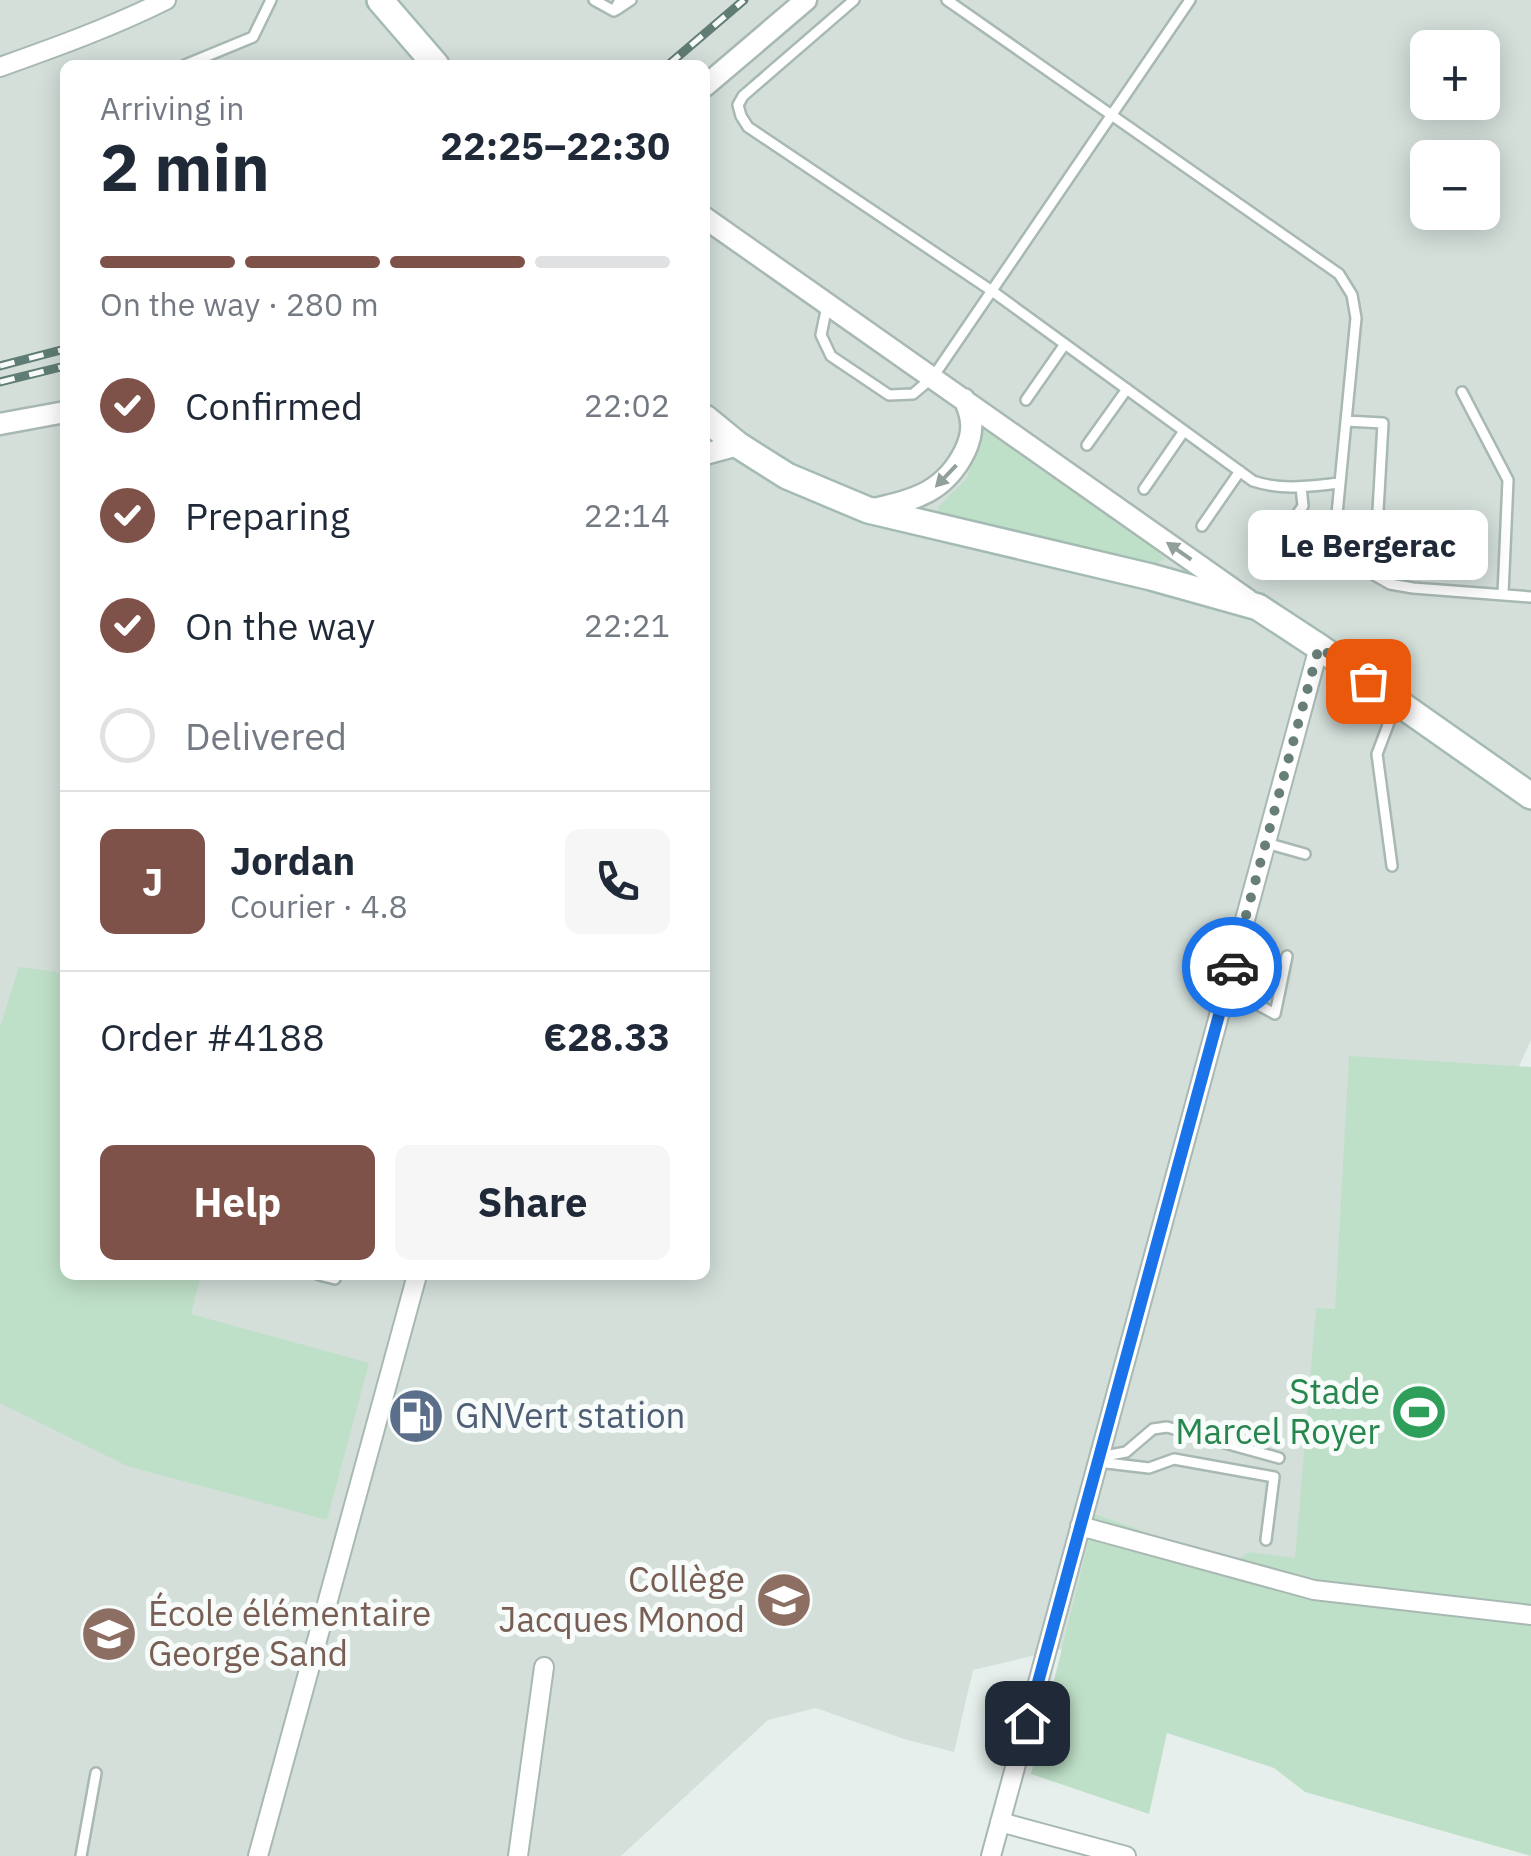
<!DOCTYPE html>
<meta charset="utf-8">
<style>
:root{--surface:#fff;--page:#f6f6f7;--text:#1f2937;--muted:#747a83;--line:#e0e1e3;--accent:#7f5249}
body{margin:0;font-family:"IBM Plex Sans",sans-serif;background:var(--page);color:var(--text);height:100vh;display:flex;flex-direction:column;font-size:38px;white-space:nowrap}
*{box-sizing:border-box;margin:0}
p{font-size:32px;color:var(--muted)}
.icon{flex:none;width:55px;height:55px;fill:none;stroke:currentColor;stroke-width:2;stroke-linecap:round;stroke-linejoin:round}
.map{position:relative;flex:1;overflow:hidden}
.side{position:absolute;left:60px;top:60px;width:650px;height:1220px;display:flex;flex-direction:column;background:var(--surface);border-radius:15px;box-shadow:0 5px 25px #0003}
.side>*{flex:none}
.buttons{position:absolute;left:1410px;top:30px;display:grid;gap:20px}
.buttons a{display:grid;place-items:center;width:90px;height:90px;border-radius:15px;background:var(--surface);box-shadow:0 5px 25px #0003;font-size:50px}
.pin{position:absolute;display:grid;place-items:center;width:85px;height:85px;color:#fff;margin:-42px;border-radius:20px;box-shadow:0 5px 15px #0006}
.courier{position:absolute;display:grid;place-items:center;width:100px;height:100px;margin:-50px;border:8px solid #1a73e8;border-radius:50%;background:#fff;color:#222;box-shadow:0 2px 12px #0007}
.bubble{position:absolute;height:70px;border-radius:15px;background:var(--surface);box-shadow:0 5px 25px #0003;font-size:32px;font-weight:800;line-height:70px;text-align:center}
.overview em{font-style:normal;font-weight:800}
.overview div{display:flex;flex-direction:column-reverse}
.overview{display:flex;align-items:center;justify-content:space-between;height:170px;padding:0 40px}
h1{font-size:65px;font-weight:800;line-height:75px}
.bar{display:grid;grid-template-columns:repeat(4,1fr);gap:15px 10px;align-content:center;height:120px;padding:0 40px}
.bar i{height:12px;border-radius:8px;background:var(--line)}
.bar .selected{background:var(--accent)}
.bar p{grid-column:span 4}
.line{display:flex;align-items:center;gap:25px;padding:0 40px;border-top:2px solid var(--line)}
.line div{flex:1}
.round{display:grid;place-items:center;flex:none;width:105px;height:105px;border-radius:15px;background:var(--page)}
ol{padding:0 40px;list-style:none}
li{display:flex;align-items:center;gap:30px;height:110px}
li p{margin-inline-start:auto}
li .icon{padding:10px;border-radius:50%;background:var(--accent);color:#fff;stroke-width:4}
li:last-child{color:var(--muted)}
li i{width:55px;height:55px;border:5px solid var(--line);border-radius:50%}
.primary-button{display:flex;gap:20px;margin-top:auto;padding:20px 40px}
.primary-button a{flex:1;height:115px;border-radius:15px;background:var(--accent);color:#fff;font-size:40px;font-weight:800;line-height:115px;text-align:center}
.primary-button a+a{background:var(--page);color:var(--text)}
.map>svg:first-child{display:block}
.built{fill:#d4dfda;fill-rule:evenodd}
.green{fill:#bfe0c8}
.lines{fill:none;stroke-linecap:round;stroke-linejoin:round}
.service-casing{stroke:#a8b8b2;stroke-width:14}
.minor-casing{stroke:#a8b8b2;stroke-width:22}
.tertiary-casing{stroke:#a8b8b2;stroke-width:25}
.secondary-casing{stroke:#a4bbb3;stroke-width:30}
.service{stroke:#fff;stroke-width:9}
.minor{stroke:#fff;stroke-width:18}
.tertiary{stroke:#fff;stroke-width:20}
.secondary{stroke:#fff;stroke-width:25}
.rail-casing{stroke:#5f7d75;stroke-width:9}
.rail{stroke:#f7fbf9;stroke-width:5;stroke-dasharray:15;stroke-linecap:butt}
.oneway{fill:#92a09c}
.done{stroke:#687f78;stroke-width:10;stroke-dasharray:0 18}
.route{stroke:#1a73e8;stroke-width:12}
.labels{text-anchor:middle;stroke-width:10;stroke-linejoin:round;paint-order:stroke}
.leisure-label{font-size:35px;fill:#27864d;stroke:#f7fbf9;text-anchor:end}
.service-label{font-size:35px;fill:#4e5e75;stroke:#f7fbf9;text-anchor:start}
.education-label{font-size:35px;fill:#785e54;stroke:#f7fbf9;text-anchor:end}
</style>
<div class="map">
<svg width="1531" height="1856" viewBox="0 0 1531 1856">
<rect width="100%" height="100%" fill="#e6efeb"/>
<path class="built" d="M0,0H1531V1040L1280,1596L973,1670L954,1752L904,1739L816,1708L768,1720L621,1856H0ZM1428,48H1482V102H1428ZM65,65H705V1275H65ZM1428,158H1482V212H1428Z"/>
<path class="green" d="M973,409L1099,499L1165,559L1156,564L938,514L939,506L967,478L981,435Z
M19,967L65,973V1275H201L191,1314L369,1363L327,1520L127,1466L0,1403V1027Z
M1349,1056L1531,1067V1856L1305,1792L1274,1768L1167,1733L1149,1814L1031,1774L1095,1514L1233,1563L1249,1552L1295,1558L1316,1308L1335,1309Z"/>
<g class="lines">
<g class="service-casing">
<path id="service" d="M594,0L614,11L620,0
M854,0L743,96L738,105L741,116L748,127L992,291L1253,481C1282,491 1310,486 1340,483
M947,0L1339,274L1352,295L1356,318L1337,514L1353,554L1369,572L1390,584L1413,588L1531,597
M616,10L631,0
M185,65L253,37L271,0
M827,306L821,335L831,356L889,395L913,394L933,377L1190,0
M1462,392L1508,480L1503,594
M1026,400L1065,344
M1346,421L1383,423L1378,511
M1087,445L1127,389
M1144,489L1184,431
M1202,526L1240,471
M1260,567L1303,506L1301,487
M1266,843L1305,854
M1392,866L1377,754L1396,704
M1225,992L1253,1002L1275,1014L1287,956
M319,1275L335,1279L336,1275
M1099,1457L1126,1452L1153,1429L1167,1427L1279,1458
M1098,1462L1149,1468L1174,1459L1274,1477L1266,1540
M81,1856L96,1773"/>
</g>
<g class="minor-casing">
<path id="minor" d="M0,67C56,47 112,27 166,0
M1080,1526L1314,1590L1531,1615
M1000,1822L1126,1856
M258,1856L417,1275
M518,1856L544,1667
M991,1856L1319,647"/>
</g>
<g class="tertiary-casing">
<path id="tertiary" d="M705,86L806,0
M705,218L1248,600
M0,424L65,412
M705,454L738,445
M870,510C912,500 944,494 965,451C974,432 973,418 964,399"/>
</g>
<g class="secondary-casing">
<path id="secondary" d="M380,0L436,65
M705,418L738,445L787,476L868,510L1151,577L1258,607L1319,647L1531,796"/>
</g>
<use href="#service" class="service"/>
<use href="#minor" class="minor"/>
<use href="#tertiary" class="tertiary"/>
<use href="#secondary" class="secondary"/>
<g class="rail-casing">
<path id="rail" d="M668,65L744,0
M0,366L65,349
M0,382L65,366"/>
</g>
<use href="#rail" class="rail"/>
</g>
<defs><path id="oneway-solid" d="M-6-.8H1V-3.2L6.5 0L1 3.2V.8H-6Z" transform="scale(2.5)"/></defs>
<g class="oneway">
<use href="#oneway-solid" transform="translate(946 476) rotate(134)"/>
<use href="#oneway-solid" transform="translate(1179 551) rotate(-145)"/>
</g>
<g class="lines">
<path class="done" d="M1232,967L1319,647L1368,681"/>
<path class="route" d="M1027,1723L1232,967"/>
</g>
<defs>
<g id="stadium-disc" transform="scale(2.875)"><circle r="9.5" fill="#2e9e5b" stroke="#f7fbf9"/><path d="M0-5a6.5 5 0 1 0 0 10a6.5 5 0 1 0 0-10ZM-3.5-1.8h7v3.6h-7Z" fill="#fff"/></g>
<g id="fuel-disc" transform="scale(2.875)"><circle r="9.5" fill="#5c6f8a" stroke="#f7fbf9"/><path d="M-5.5-6h7V0h2V4h1.3V-2.5L3-4.5l.8-.8L6-3V5H2.5V1h-1V6h-7ZM-4.2-4.7v3.2H.2V-4.7Z" fill="#fff"/></g>
<g id="school-disc" transform="scale(2.875)"><circle r="9.5" fill="#8d6e63" stroke="#f7fbf9"/><path d="M0-5L7-2L0 1L-7-2ZM-4 1L0 2.5L4 1V4Q0 6-4 4Z" fill="#fff"/></g>
</defs>
<g fill-rule="evenodd">
<use href="#stadium-disc" x="1419" y="1412"/>
<use href="#fuel-disc" x="416" y="1416"/>
<use href="#school-disc" x="784" y="1600"/>
<use href="#school-disc" x="109" y="1634"/>
</g>
<g class="labels">
<g class="leisure-label">
<text x="1380" y="1404">Stade<tspan x="1380" dy="40">Marcel Royer</tspan></text>
</g>
<g class="service-label">
<text x="455" y="1428">GNVert station</text>
</g>
<g class="education-label">
<text x="745" y="1592">Collège<tspan x="745" dy="40">Jacques Monod</tspan></text>
<text x="148" y="1626" text-anchor="start">École élémentaire<tspan x="148" dy="40">George Sand</tspan></text>
</g>
</g>
</svg>
<div class="buttons">
<a>+</a>
<a>−</a>
</div>
<div class="pin" style="left:1368px;top:681px;background:#ea580c"><svg class="icon" aria-label="bag" viewBox="0 0 24 24"><path d="M5 8h14l-1 12H6zM9 8a3 3 0 0 1 6 0"/></svg></div>
<div class="pin" style="left:1027px;top:1723px;background:#1f2937"><svg class="icon" aria-label="home" viewBox="0 0 24 24"><path d="M3 11l9-7 9 7M6 9v11h12V9"/></svg></div>
<div class="courier" style="left:1232px;top:967px"><svg class="icon" aria-label="car" viewBox="0 0 24 24"><path d="M5 17H2v-5l4-1 3-4h7l3 4 3 1v5h-3M9 17h6M6 11h13"/><circle cx="7" cy="17" r="2"/><circle cx="17" cy="17" r="2"/></svg></div>
<div class="bubble" style="left:1248px;top:510px;width:240px">Le Bergerac</div>
<section class="side">
<div class="overview"><div><h1>2 min</h1><p>Arriving in</p></div><em>22:25–22:30</em></div>
<div class="bar"><i class="selected"></i><i class="selected"></i><i class="selected"></i><i></i><p>On the way · 280 m</p></div>
<ol>
<li><svg class="icon" aria-label="check" viewBox="0 0 24 24"><path d="M5 12l5 5 9-10"/></svg>Confirmed<p>22:02</p></li>
<li><svg class="icon" aria-label="check" viewBox="0 0 24 24"><path d="M5 12l5 5 9-10"/></svg>Preparing<p>22:14</p></li>
<li><svg class="icon" aria-label="check" viewBox="0 0 24 24"><path d="M5 12l5 5 9-10"/></svg>On the way<p>22:21</p></li>
<li><i></i>Delivered</li>
</ol>
<div class="line" style="height:180px"><b class="round" style="background:var(--accent);color:#fff">J</b><div><b>Jordan</b><p>Courier · 4.8</p></div><a class="round"><svg class="icon" aria-label="phone" viewBox="0 0 24 24"><path d="M5 4h4l2 5-3 2q2 4 5 5l2-3 5 2v4C11 20 4 13 5 4z"/></svg></a></div>
<div class="line" style="height:130px"><div>Order #4188</div><b>€28.33</b></div>
<div class="primary-button"><a>Help</a><a>Share</a></div>
</section>
</div>
